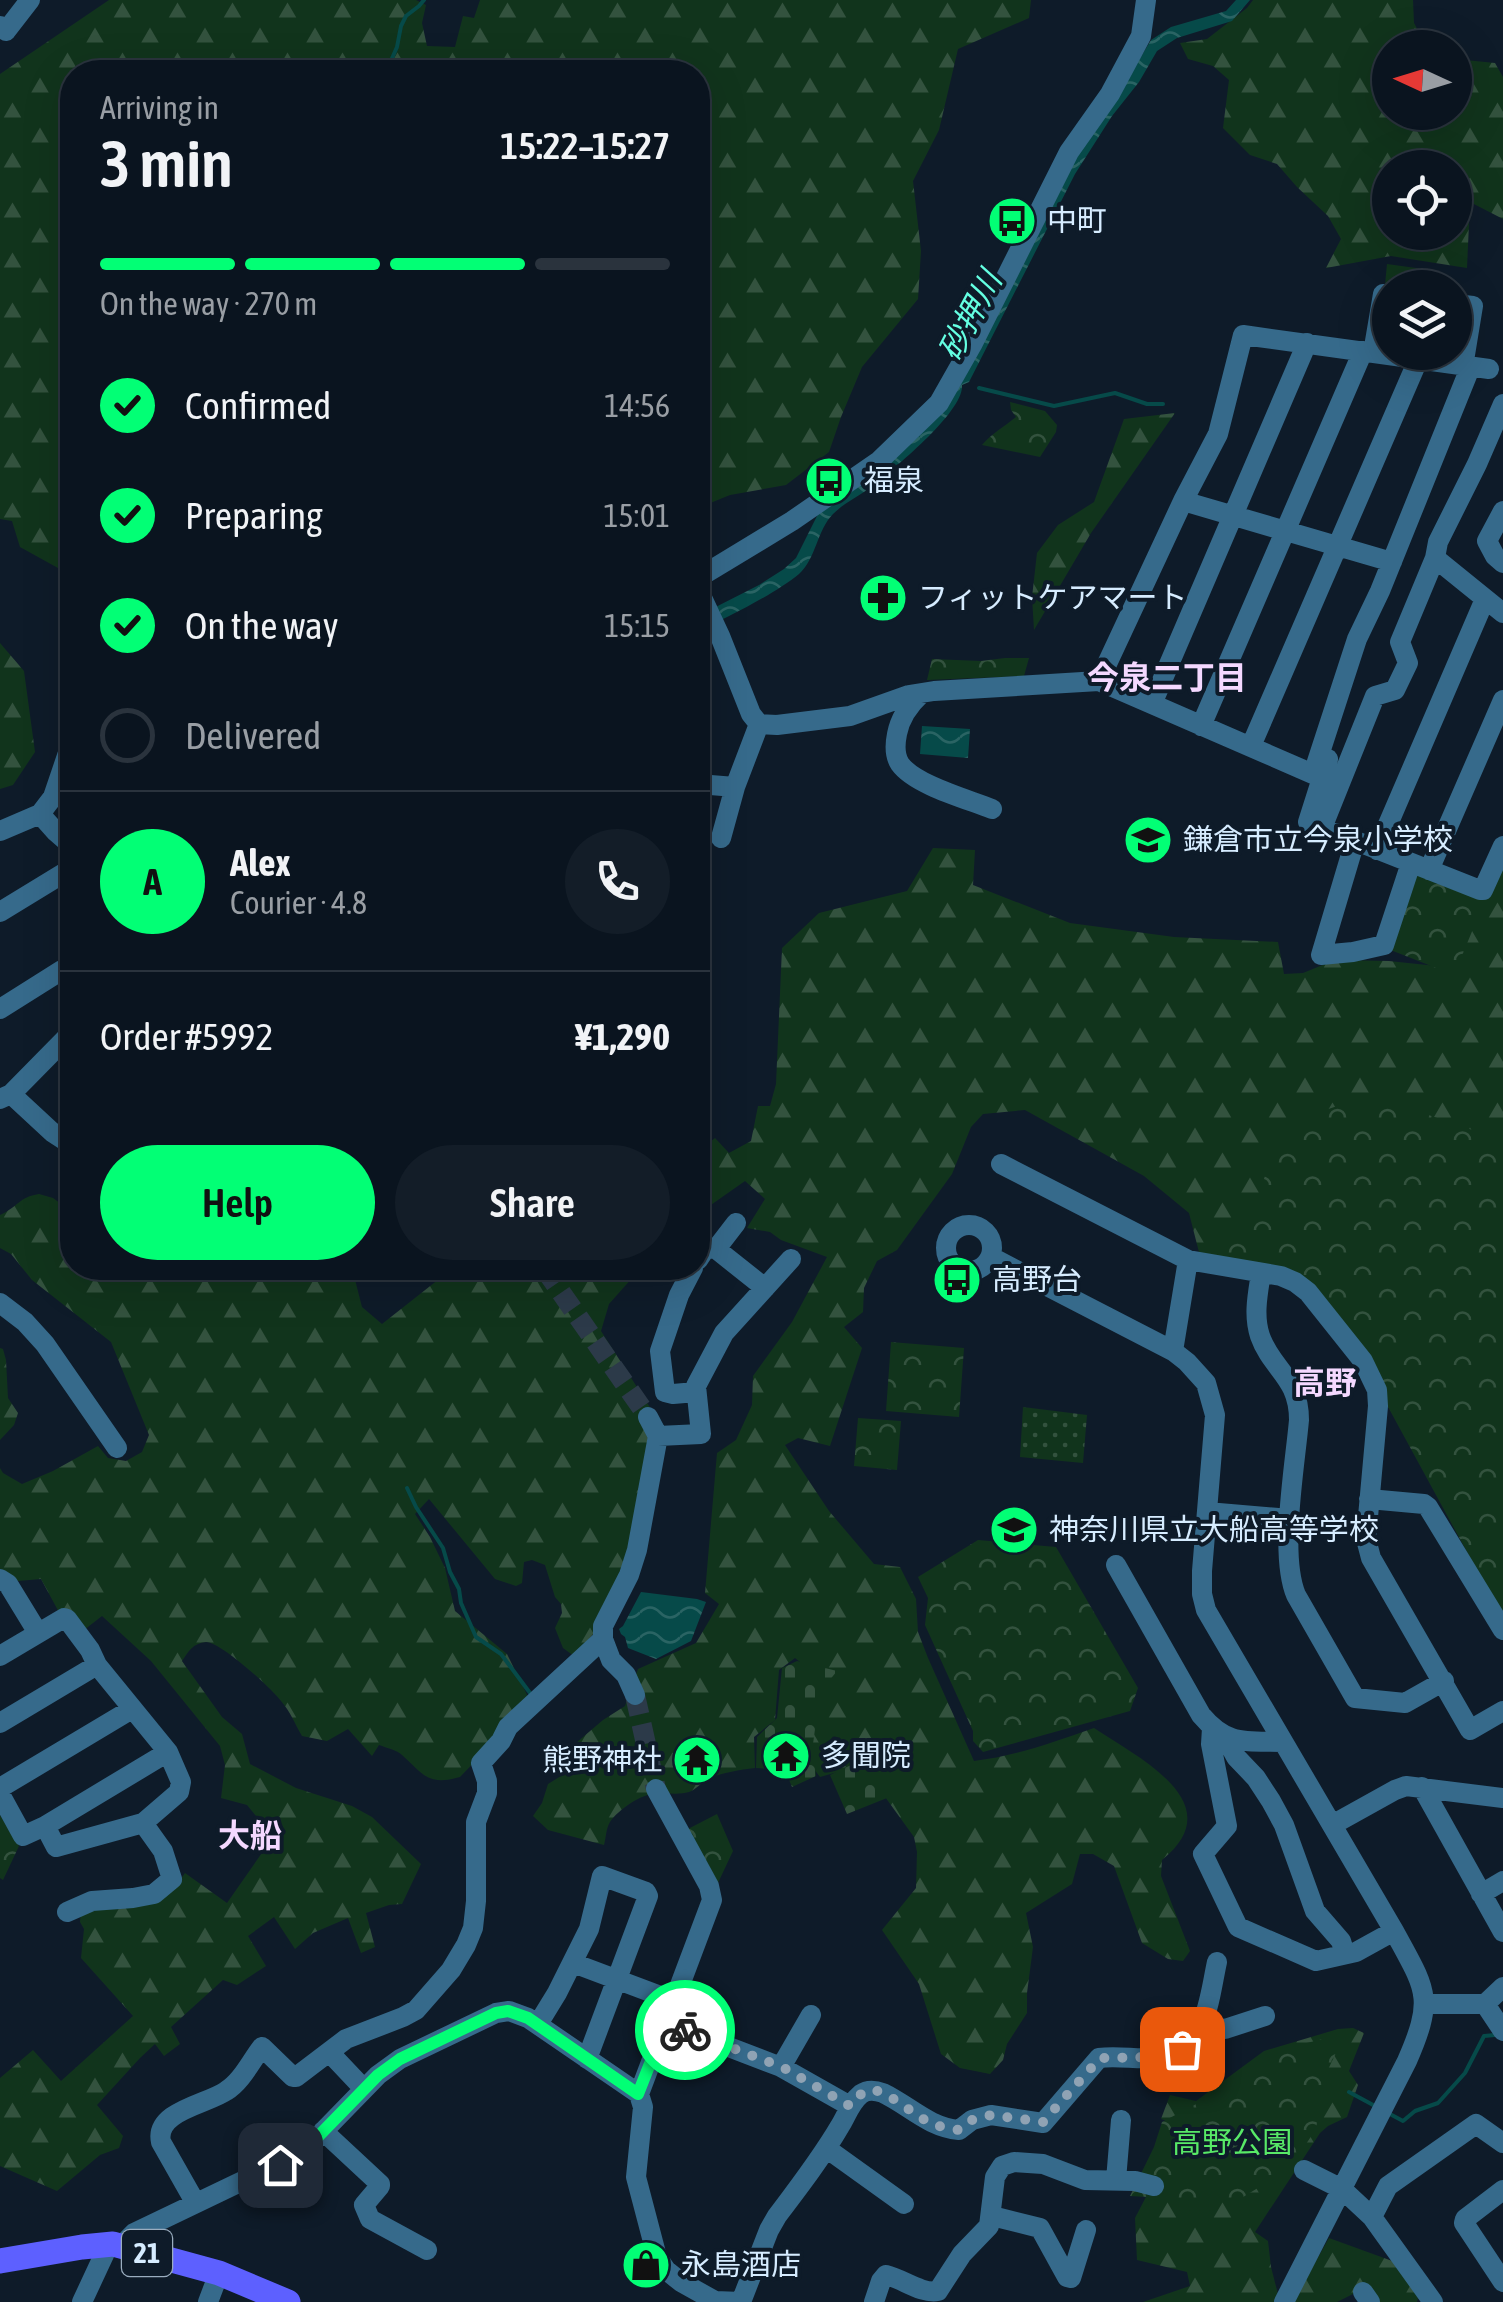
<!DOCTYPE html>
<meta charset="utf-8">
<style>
:root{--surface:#0a141f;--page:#131d28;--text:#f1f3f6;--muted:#999ea4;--line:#2a333d;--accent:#02ff75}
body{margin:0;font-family:"Asap Condensed","Noto Sans JP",sans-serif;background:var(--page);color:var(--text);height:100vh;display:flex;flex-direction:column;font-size:38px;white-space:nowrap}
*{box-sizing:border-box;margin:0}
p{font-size:32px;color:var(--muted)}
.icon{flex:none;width:55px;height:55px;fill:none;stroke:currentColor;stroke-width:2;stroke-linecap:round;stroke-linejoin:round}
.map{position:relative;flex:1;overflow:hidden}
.panel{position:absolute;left:60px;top:60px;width:650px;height:1220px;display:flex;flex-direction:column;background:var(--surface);border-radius:40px;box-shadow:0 10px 40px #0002,0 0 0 2px var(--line)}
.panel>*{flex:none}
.needle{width:65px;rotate:274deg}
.buttons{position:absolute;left:1372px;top:30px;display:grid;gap:20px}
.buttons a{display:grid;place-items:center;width:100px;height:100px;border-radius:50%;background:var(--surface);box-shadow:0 10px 40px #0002,0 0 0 2px var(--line);font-size:50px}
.pin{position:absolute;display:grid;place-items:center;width:85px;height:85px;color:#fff;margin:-42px;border-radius:20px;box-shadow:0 5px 15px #0006}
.courier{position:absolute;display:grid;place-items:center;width:100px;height:100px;margin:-50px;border:8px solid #02ff75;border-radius:50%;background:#fff;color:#222;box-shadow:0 2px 12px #0007}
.head em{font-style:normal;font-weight:600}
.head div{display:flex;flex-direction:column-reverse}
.head{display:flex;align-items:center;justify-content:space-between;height:170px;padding:0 40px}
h1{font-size:65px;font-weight:600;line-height:75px}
.bar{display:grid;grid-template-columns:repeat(4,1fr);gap:15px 10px;align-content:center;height:120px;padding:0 40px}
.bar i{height:12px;border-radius:8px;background:var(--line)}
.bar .selected{background:var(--accent)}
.bar p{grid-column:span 4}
.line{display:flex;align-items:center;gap:25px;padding:0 40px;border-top:2px solid var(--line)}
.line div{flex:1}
.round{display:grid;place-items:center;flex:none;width:105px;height:105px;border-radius:52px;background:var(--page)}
ol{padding:0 40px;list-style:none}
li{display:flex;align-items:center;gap:30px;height:110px}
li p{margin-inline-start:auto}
li .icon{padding:10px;border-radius:50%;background:var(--accent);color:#111;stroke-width:4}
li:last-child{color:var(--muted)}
li i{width:55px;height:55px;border:5px solid var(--line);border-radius:50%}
.primary-button{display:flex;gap:20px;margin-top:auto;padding:20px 40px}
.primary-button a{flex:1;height:115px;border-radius:60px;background:var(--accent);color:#111;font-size:40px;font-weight:600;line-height:115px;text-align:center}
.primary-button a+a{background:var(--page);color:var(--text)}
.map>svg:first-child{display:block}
.forest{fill:url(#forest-firs);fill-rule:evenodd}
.cemetery{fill:url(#cemetery-stones)}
.park{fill:url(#park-crowns)}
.garden{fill:url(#garden-dots)}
.water{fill:url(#water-waves)}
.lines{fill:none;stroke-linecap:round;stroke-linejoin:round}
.stream{stroke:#064a49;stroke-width:4}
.minor-tunnel{stroke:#2c3a49;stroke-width:20;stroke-dasharray:20 10;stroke-linecap:butt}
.minor{stroke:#366a8b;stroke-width:20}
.major{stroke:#5d60ff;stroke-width:25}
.done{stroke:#90a3b4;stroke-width:10;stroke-dasharray:0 18}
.route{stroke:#02ff75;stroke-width:12}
.labels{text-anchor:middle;stroke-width:8;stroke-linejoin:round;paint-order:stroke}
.shield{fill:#0e1b29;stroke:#9aadbf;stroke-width:2.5}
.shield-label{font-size:28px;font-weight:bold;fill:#d6ecff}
.poi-label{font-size:30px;fill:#d6ecff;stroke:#0e1b29;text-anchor:start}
.park-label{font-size:30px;fill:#58e967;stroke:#0e1b29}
.water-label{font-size:32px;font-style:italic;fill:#64ffe2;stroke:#0e1b29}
.neighbourhood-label{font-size:32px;font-weight:bold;fill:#f4d8ff;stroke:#0e1b29}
</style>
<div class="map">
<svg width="1503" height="2302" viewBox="0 0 1503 2302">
<defs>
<pattern id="forest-firs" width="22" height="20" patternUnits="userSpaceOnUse" patternTransform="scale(2.5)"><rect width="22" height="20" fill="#11341c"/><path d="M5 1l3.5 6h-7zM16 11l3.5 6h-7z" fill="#33523e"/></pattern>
<pattern id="cemetery-stones" width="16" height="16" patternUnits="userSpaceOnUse" patternTransform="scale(2.5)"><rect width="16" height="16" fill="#11341c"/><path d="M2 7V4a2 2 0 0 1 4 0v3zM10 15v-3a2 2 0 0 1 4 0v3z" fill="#33523e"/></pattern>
<pattern id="park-crowns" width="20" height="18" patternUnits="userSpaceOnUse" patternTransform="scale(2.5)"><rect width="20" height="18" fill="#11341c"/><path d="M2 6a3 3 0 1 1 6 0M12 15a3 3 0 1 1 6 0" fill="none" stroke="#33523e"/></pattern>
<pattern id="garden-dots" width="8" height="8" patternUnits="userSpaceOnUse" patternTransform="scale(2.5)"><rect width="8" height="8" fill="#11341c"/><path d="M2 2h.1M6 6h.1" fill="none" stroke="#33523e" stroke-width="1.8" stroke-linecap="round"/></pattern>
<pattern id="water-waves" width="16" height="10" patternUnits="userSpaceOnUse" patternTransform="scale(2.5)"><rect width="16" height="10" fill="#064a49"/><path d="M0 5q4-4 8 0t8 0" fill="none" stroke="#2a6464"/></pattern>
</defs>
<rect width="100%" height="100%" fill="#0e1b29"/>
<path class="forest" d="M109,0H416L426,5L422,23L427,46L455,47L463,16L474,18L480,0H1031L1029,18L958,49L939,130L913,181L921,251L918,299L862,367L841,417L829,452L786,485L730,495L698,508V72H72V585L58,568L20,547L12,521L0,519V74Z
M1253,0H1413L1414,23L1427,47L1390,48V112H1455V59L1495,63L1503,77V219L1470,202L1467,268L1391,256L1326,268L1341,239L1328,216L1297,187L1277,164L1250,155L1223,128L1229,80L1213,66L1188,59L1180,43L1207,39L1247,8ZM1390,168H1455V232H1390Z
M1175,413L1091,533L1034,630L1032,597L1037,553L1058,525L1094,502L1124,419Z
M0,643L24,671L35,752L13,785L0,789Z
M933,848L975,850L973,885L1070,923L1174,937L1278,942L1284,974L1303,973L1335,960L1389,961L1446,967L1503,859V1621L1429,1467L1299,1275L1202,1264L1189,1213L1144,1176L1025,1110L983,1114L971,1127L952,1174L897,1250L877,1261L864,1288L863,1312L844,1327L862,1348L830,1446L798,1438L785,1445L829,1511L874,1564L900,1567L916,1599L918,1632L928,1658L974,1761C1017,1756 1053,1742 1094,1728C1137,1757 1233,1803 1162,1860L1161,1876L1190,1951L1183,1961L1168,1959L1142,1943L1114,1866L1093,1854H1080L1072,1884L1026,1913L1033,1947L1027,1993V2013L1007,2044L1003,2060L990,2074L960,2068L941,2054L919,1984L882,1930L916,1888L917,1852L914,1837L862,1765L820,1777L811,1765L814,1673L795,1658L779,1670L775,1720L754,1737L755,1768C739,1770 724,1772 708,1779C701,1782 696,1790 689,1792C679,1795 667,1793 657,1793C641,1794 619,1809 610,1822C606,1828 606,1838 604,1845L548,1830L533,1816L542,1803L548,1784L561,1776L564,1756L576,1743L603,1720L625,1706L638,1669L696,1643L719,1604L705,1593L717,1453L736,1440L752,1405L753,1376L792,1322L827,1257L781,1240L770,1232L747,1228L765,1199L745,1181L698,1214V1152L715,1138L729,1153L751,1141L758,1106H770L776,1084L782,948L819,913L907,891Z
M39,1194L53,1198L72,1212V1268H352L362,1307L382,1324L453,1268H641L609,1304L601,1331L660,1423L631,1552L594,1633L574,1656L563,1648L555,1628L562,1613L561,1604L555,1597L545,1565L532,1560L524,1562L522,1583L516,1586L495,1579L429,1499L415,1514L430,1537L445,1568L455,1611L507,1654L531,1703L460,1777C428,1786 424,1775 402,1755C397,1750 387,1748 379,1745L372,1756L348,1729L327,1741L302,1736C295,1724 290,1711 281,1701C271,1688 221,1642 206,1642C193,1643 188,1652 182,1661L222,1717L242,1734L250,1764L296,1788L352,1806L372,1817L421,1864L402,1904L389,1905L366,1913L375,1947L361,1953L348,1918L313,1933L295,1949L274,1917L248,1936L266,1966L237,1985L223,1980L171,2027L180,2044L164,2056L155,2044L140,2058L97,2105L123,2136L119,2148L100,2155L57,2191L0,2166V2078L33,2050L61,2081L133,2016L81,1958L84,1929L80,1922L81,1911L176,1886L185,1873L227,1903L273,1837L247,1805L221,1798L225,1765L220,1746L151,1661L102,1616L84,1630L61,1616L41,1579L18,1581L0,1569V1468L3,1473L22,1484L53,1471L98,1446L108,1458L126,1461L142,1452L149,1435L111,1342L32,1280L11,1254L0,1248V1215C18,1207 19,1197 39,1194Z
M0,1348L3,1349L6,1360L8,1398L18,1413L14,1425L0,1440Z
M1353,2028L1364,2033L1349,2071L1358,2085L1347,2117L1328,2126L1320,2133L1255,2232L1268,2241L1271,2267L1279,2298L1293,2301L1329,2238L1395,2262L1418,2298L1417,2302H1376L1365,2288L1337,2302H1143L1190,2286L1187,2272L1137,2260L1135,2218L1148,2193L1189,2128L1161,2119L1170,2095L1196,2101L1264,2051L1338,2029Z"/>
<path class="cemetery" d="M797,1661L837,1671L820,1692L813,1744L816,1776L792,1787L785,1770L756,1768L757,1737L777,1718L782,1668Z
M868,1757L887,1798L847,1814L830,1775Z"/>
<path class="park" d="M1387,264L1423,269L1420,287L1385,285Z
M1010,402L1045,411L1057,425L1056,432L1040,457L982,445C991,434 1005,426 1016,417L1011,410Z
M1005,658H1029L1024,676L927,680L932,659L981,661Z
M1419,874L1485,900L1454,975L1388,949L1412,876Z
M1370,1095L1490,1136L1503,1148V1618L1363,1361L1295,1282L1202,1264L1258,1198L1281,1125Z
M891,1342L964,1348L959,1417L886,1411Z
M858,1418L901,1421L897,1470L854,1466Z
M978,1540L1056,1547L1138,1688L1130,1711L983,1752L973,1741V1731L925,1625L928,1598L918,1577Z
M717,1814L733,1851L717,1885L686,1830Z
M0,1815L19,1846L3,1880L0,1878Z
M1345,2034L1323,2080L1316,2129L1290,2168L1235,2202L1130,2196L1154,2147L1162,2122L1223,2090L1268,2052Z"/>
<path class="garden" d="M1023,1407L1087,1415L1083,1463L1020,1457Z"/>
<path class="water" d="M1236,0H1250L1232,21L1177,38L1157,51L1139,82L1112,116L1075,174L969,382L962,385C964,412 893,469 871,487C859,496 844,503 833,514C817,530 816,559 799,574C775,594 726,618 698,631V616L759,585L784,569L796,558L820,510L937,411L1072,160L1125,83L1151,40L1171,27L1226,11Z
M922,726L970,729L968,758L920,754Z
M641,1592L697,1599L706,1602L691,1641L656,1659L628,1648L625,1637L621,1634L619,1629L623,1626Z"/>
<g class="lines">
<path class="stream" d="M386,72L397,47L401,26L406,16L419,6L424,0
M979,388L1054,406L1115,393L1147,404H1163
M407,1488L416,1507L443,1548L450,1572L459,1589L461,1603L476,1637L501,1654L530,1693
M1349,2092L1375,2106
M1388,2113L1403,2121L1415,2111L1438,2103L1465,2073L1484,2036L1495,2035"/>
<path class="minor-tunnel" d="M544,1268L648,1417
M635,1695L656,1789"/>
<path class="minor" d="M0,26L6,31L30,0
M1455,304L1473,306L1463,367
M1373,353L1383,294L1390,295
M1183,501L1392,562
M1487,541L1503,511
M1487,541L1495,556L1503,563
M1435,558L1503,613
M698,578L792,521L879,461L939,403L973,343L1069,152L1110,94L1141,36L1146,0
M698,589L720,636L751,714L759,724L777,725L850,716L909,695L934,691L1099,681L1313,774L1357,639L1380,591L1470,368
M1099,681L1183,501L1218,434L1243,335L1489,369
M921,694C909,705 900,718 897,734C895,744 894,755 900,764C915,785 967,799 992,809
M1152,704L1307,343
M1201,726L1363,351
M1251,746L1418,360
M1328,759L1308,822L1480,890H1483L1503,846
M698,784L735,787
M40,814L56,832L72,846
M1322,828L1375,696L1395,690L1408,663L1400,642L1435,558L1438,542L1477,464L1503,404
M0,831L40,814L53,797L72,741
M721,838L735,787L759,724
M1355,841L1321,955L1353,952L1384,945L1411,863
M1377,850L1485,599
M1429,870L1503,700
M0,912L72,868
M0,1009L62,970L72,985
M11,1094L52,1132L72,1145
M0,1099L11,1094L72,1032
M1001,1164L1188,1260L1281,1276L1295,1282L1308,1292L1363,1361L1377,1390L1378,1406L1366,1539L1371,1558L1470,1730L1503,1711
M946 1248a23 23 0 1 1 46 0a23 23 0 1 1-46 0Z
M716,1249L736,1223
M991,1257L1173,1351L1187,1362L1206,1383L1215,1415L1202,1571V1594L1206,1610L1394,1931C1426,1990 1435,1997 1407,2061L1284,2302
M698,1260L706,1248L716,1249L765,1288
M693,1268L679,1295L660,1351L665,1392L673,1394L696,1392
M1261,1273C1258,1293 1253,1315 1260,1336C1272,1370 1299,1377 1299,1420C1295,1466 1279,1554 1296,1595L1355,1698L1405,1703L1444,1681
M0,1303L25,1322L45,1344L117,1448
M1173,1351L1188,1260
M658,1436L701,1434L696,1386L724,1333L791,1259
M1369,1499L1424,1504L1428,1507L1503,1630
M1207,1512L1290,1519
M1116,1565L1201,1715C1227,1746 1245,1741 1282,1742
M0,1579L8,1584L38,1633
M0,1656L64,1618L67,1619L90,1650L97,1665L168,1752L181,1782L179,1792L143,1823L56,1847L45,1826
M635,1695L626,1675L611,1660L603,1639V1626L629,1575L637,1550L658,1436L648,1417
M0,1723L97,1665
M1212,1728L1211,1744L1227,1826L1203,1854L1238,1927L1316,1961L1356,1952L1394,1931
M1225,1737L1236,1757L1256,1778L1271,1801L1284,1825L1315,1911L1341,1941L1345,1954
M1422,1787L1503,1932
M0,1788L132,1709
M656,1789L709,1886L712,1900L639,2094L643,2107L636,2177L657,2257L666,2270L681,2282L715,2301L741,2302
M0,1794L23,1836L45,1826L168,1752
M1332,1825L1395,1790L1406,1786L1503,1798
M1481,1894L1503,1881
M67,1912L92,1901L133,1898L154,1894L172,1879L163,1851L143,1823
M573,1963L674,2001
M1425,2004H1485L1503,1987
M1485,2004L1503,2031
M666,2023L781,2067L850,2106
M538,2024L557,1993L589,1929L602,1876L646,1892L648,1896L587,2059
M1203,2025L1225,2029L1265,2016
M329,2052L364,2089
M781,2067L811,2015
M323,2131L380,2184V2186L364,2205L370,2219L427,2250
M826,2148L904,2204
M1304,2170L1342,2189L1372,2217L1433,2302
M1116,2180L1121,2120
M1503,2190L1465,2219L1464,2223L1503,2282
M195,2202L161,2142C154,2111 208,2104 226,2091C242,2081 251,2061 262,2047L293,2077H296L346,2039L403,2017L416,2010L451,1970L466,1945L473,1928L476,1901V1822L487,1793V1781L481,1763L501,1741L508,1727L603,1639
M992,2216L1040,2228L1067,2277L1071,2278L1086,2230
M1372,2217L1388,2186L1476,2124L1503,2143
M124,2246L128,2239L134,2233L303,2152L378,2075L400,2059L496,2013L509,2011L528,2018L639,2094
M1363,2292L1370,2302
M82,2302L109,2244
M208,2302L219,2273
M741,2302L769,2230L777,2216C799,2187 822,2157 840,2126C847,2115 850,2103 861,2094C868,2089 875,2090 883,2093C910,2106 928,2127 959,2130L972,2120L991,2115L1043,2123L1099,2058C1120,2055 1142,2061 1162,2057C1207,2049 1209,1998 1217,1962
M874,2302L881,2281L886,2275C903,2279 921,2294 938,2291L962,2254L989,2226L995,2177L1002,2166L1014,2162L1043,2164L1085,2180L1135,2181L1154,2186"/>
<path class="major" d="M0,2261L82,2247L113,2244L219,2273L288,2302"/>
</g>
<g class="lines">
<path class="done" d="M685,2030L782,2067L850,2106C855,2100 861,2092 869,2090C885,2088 912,2114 927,2121C937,2126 948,2129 959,2130L972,2120L991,2115L1043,2122L1100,2058L1162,2057L1182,2049"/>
<path class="route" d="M280,2165L303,2152L378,2075L400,2059L496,2013L508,2011L528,2018L638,2094L666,2023L685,2030"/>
</g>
<defs>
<g id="bus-disc" transform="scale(2.5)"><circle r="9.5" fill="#02ff75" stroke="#0e1b29"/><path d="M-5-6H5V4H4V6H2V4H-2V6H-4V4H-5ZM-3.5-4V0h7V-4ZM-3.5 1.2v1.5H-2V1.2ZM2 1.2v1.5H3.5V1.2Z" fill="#111"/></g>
<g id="pharmacy-disc" transform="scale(2.5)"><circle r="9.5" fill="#02ff75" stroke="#0e1b29"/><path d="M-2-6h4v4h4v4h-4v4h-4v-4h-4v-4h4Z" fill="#111"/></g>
<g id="school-disc" transform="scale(2.5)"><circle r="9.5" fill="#02ff75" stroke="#0e1b29"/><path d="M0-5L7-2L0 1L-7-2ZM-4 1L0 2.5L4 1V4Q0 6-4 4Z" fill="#111"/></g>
<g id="temple-disc" transform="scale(2.5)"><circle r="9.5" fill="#02ff75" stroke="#0e1b29"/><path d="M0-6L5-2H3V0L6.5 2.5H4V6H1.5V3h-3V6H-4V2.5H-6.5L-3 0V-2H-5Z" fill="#111"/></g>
<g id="shop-disc" transform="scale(2.5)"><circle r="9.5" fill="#02ff75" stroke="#0e1b29"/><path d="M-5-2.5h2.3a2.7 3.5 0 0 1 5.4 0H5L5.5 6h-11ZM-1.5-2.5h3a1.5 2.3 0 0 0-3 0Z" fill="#111"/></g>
</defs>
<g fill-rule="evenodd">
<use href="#bus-disc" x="1012" y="221"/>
<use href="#bus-disc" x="829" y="481"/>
<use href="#pharmacy-disc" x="883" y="598"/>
<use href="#school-disc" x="1148" y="840"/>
<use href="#bus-disc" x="957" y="1280"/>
<use href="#school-disc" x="1014" y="1530"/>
<use href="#temple-disc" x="786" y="1756"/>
<use href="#temple-disc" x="697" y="1760"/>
<use href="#shop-disc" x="646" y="2265"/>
</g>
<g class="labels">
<rect class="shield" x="122" y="2230" width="50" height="46" rx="8"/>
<g class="shield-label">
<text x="147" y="2263">21</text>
</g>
<g class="poi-label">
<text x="1047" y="231">中町</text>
<text x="864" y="491">福泉</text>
<text x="918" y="608">フィットケアマート</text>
<text x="1183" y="850">鎌倉市立今泉小学校</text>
<text x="992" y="1290">高野台</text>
<text x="1049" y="1540">神奈川県立大船高等学校</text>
<text x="821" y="1766">多聞院</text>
<text x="662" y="1770" text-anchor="end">熊野神社</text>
<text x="681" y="2275">永島酒店</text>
</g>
<g class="park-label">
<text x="1232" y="2153">高野公園</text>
</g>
<g class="water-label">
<text transform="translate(970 316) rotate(-62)" y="11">砂押川</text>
</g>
<g class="neighbourhood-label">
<text x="1167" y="689">今泉二丁目</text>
<text x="1325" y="1394">高野</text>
<text x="250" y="1847">大船</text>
</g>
</g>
</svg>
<div class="buttons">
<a><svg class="needle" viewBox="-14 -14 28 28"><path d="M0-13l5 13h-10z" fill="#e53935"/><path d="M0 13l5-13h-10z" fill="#999ea4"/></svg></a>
<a><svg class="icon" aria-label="locate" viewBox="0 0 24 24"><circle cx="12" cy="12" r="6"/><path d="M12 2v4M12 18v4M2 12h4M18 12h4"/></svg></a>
<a><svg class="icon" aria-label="layers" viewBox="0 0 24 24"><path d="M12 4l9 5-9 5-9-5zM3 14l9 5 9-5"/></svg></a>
</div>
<div class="pin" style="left:1182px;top:2049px;background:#ea580c"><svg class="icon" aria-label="bag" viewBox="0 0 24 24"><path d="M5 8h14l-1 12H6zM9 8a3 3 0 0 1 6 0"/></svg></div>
<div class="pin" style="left:280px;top:2165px;background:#1f2937"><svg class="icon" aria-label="home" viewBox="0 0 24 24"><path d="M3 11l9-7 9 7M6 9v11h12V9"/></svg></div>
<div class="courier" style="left:685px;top:2030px"><svg class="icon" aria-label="bike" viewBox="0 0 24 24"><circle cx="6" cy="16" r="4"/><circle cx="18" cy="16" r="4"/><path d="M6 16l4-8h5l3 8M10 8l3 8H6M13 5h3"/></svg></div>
<section class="panel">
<div class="head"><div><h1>3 min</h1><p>Arriving in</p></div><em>15:22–15:27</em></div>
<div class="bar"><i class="selected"></i><i class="selected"></i><i class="selected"></i><i></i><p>On the way · 270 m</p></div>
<ol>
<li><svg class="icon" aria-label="check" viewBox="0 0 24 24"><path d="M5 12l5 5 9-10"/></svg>Confirmed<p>14:56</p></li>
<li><svg class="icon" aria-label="check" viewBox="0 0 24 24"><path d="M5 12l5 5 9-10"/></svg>Preparing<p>15:01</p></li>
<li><svg class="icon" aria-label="check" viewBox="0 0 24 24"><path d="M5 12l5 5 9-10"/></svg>On the way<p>15:15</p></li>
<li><i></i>Delivered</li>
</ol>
<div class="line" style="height:180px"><b class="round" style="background:var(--accent);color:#111">A</b><div><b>Alex</b><p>Courier · 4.8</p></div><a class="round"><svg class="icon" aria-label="phone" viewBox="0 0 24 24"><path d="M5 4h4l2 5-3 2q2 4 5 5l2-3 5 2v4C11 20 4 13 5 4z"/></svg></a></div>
<div class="line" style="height:130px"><div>Order #5992</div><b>¥1,290</b></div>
<div class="primary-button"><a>Help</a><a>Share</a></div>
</section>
</div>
